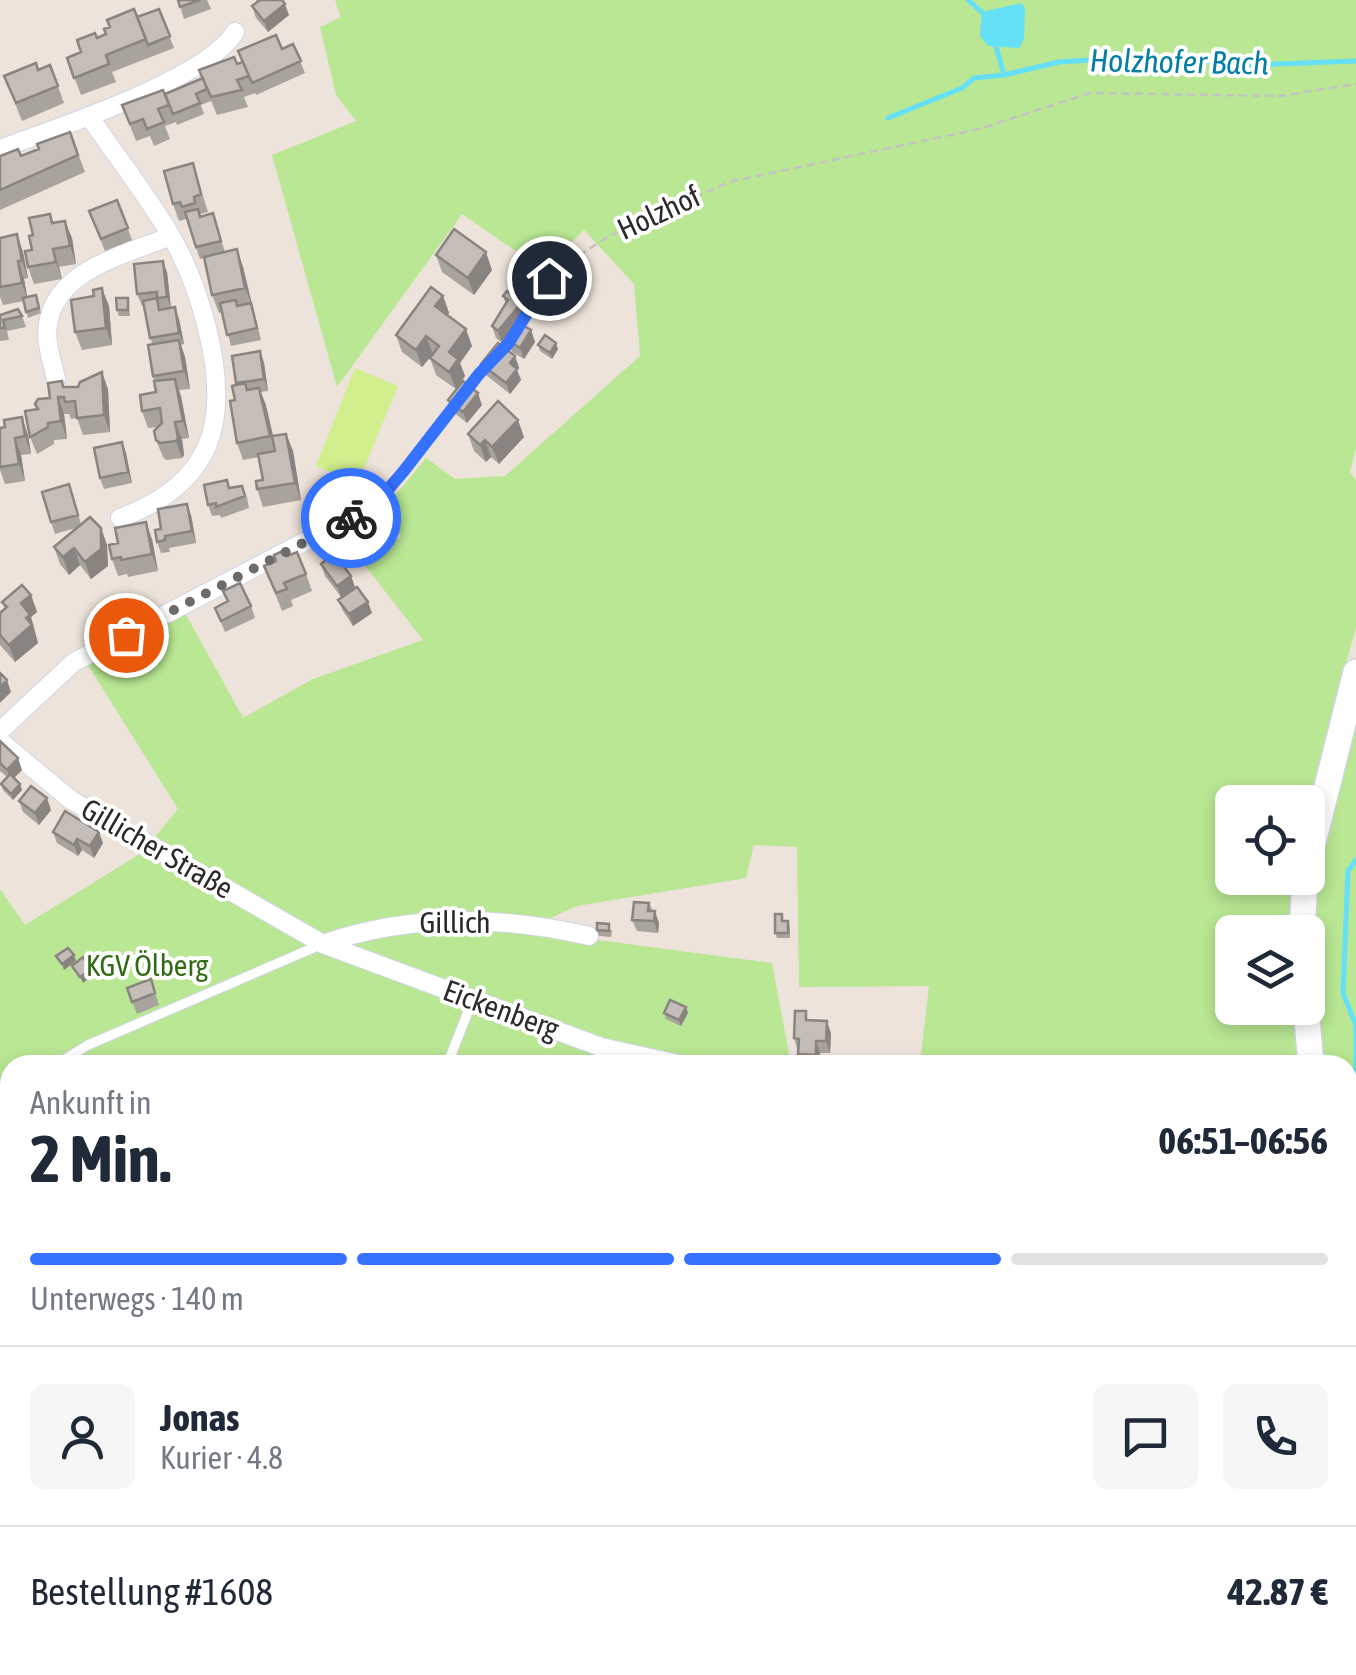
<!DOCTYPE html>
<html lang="de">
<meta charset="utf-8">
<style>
:root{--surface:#fff;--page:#f6f6f7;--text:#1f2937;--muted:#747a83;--line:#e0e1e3;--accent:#3572ff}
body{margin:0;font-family:"Asap Condensed",sans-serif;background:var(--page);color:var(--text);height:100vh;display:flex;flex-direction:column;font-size:38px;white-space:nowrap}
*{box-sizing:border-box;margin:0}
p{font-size:32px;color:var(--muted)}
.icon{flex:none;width:55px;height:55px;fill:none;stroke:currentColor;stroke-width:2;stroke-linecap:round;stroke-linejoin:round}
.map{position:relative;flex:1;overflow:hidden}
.details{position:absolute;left:0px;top:1055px;width:1358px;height:620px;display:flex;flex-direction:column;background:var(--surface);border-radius:30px 30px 0 0;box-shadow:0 5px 15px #0003}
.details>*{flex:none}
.tools{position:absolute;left:1215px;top:785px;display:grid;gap:20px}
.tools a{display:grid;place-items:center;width:110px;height:110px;border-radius:15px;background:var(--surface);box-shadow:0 5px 15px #0003;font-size:50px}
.pin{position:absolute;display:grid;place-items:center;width:85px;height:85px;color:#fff;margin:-42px;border:5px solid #fff;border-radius:50%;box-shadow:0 2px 10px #0007}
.courier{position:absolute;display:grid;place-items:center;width:100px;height:100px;margin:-50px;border:8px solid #3572ff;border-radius:50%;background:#fff;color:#222;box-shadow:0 2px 12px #0007}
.head em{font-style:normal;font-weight:700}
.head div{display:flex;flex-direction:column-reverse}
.head{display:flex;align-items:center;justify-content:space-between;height:170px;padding:0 30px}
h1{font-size:65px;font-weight:700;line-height:75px}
.bar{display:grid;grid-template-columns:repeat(4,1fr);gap:15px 10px;align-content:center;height:120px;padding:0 30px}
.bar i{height:12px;border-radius:8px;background:var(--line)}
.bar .on{background:var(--accent)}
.bar p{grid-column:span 4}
.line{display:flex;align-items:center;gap:25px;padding:0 30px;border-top:2px solid var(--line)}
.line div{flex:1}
.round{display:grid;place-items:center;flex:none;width:105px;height:105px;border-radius:15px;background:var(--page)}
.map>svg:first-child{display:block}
.green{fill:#b9e793;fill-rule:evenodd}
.pitch{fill:#d1f08d}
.water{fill:#65e0f7}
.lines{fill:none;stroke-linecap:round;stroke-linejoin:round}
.stream{stroke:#65e0f7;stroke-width:5}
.lane-casing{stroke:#cfd6e4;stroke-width:11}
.street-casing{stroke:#cfd6e4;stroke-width:20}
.secondary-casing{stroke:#cfd6e4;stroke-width:28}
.path{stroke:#c3c3c3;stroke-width:2.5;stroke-dasharray:8 5;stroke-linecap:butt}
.lane{stroke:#fff;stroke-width:9}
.street{stroke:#fff;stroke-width:18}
.secondary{stroke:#fff;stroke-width:25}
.wall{fill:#a9a39d}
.shaded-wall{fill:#8a8480}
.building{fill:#c5bdb7;stroke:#8a8480;stroke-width:2.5}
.done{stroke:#6e6b68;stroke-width:10;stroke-dasharray:0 18}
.route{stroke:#3572ff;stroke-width:12}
.labels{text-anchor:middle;stroke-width:8;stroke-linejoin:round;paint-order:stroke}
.street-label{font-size:30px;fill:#2a2a2a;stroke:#fff}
.park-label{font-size:30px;fill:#316b15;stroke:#fff}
.water-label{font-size:32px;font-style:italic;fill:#047ea3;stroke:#fff}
</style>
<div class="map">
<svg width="1356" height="1675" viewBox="0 0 1356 1675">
<rect width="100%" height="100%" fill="#ede3da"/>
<path class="green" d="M335,0H1356V448L1350,472L1356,480V628L1342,677L1356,679V1574L1348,1570V1065H868L876,1057L921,1055L929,986L799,987L797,847L754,845L746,878L577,906L535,925L583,938L772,963L791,1065H10V1665H1223L1226,1675H0V889L25,925L143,852L316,947L330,937L151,842L178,809L86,662L184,611L243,718L313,679L423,640L363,563L401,537L385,508L426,458L455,479L505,476L640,356L634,284L584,230L543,270L462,214L337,387L272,155L356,121L336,95L320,27L341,17ZM1232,802H1308V878H1232ZM1232,932H1308V1008H1232Z"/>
<path class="pitch" d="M355,368L398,386L358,483L316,466Z"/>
<path class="water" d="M1021,3L1025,8L1024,39L1019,48L988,46L980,36L982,12Z"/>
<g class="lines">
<path class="stream" d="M968,0L985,15
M995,43L1004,75L1059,62L1149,56L1250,65L1356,61
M888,118L962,88L974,78L1004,75
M1356,860L1348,871L1343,993L1356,1026V1118
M1348,1647L1356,1638
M1328,1675L1331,1665"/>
<g class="lane-casing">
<path id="lane" d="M350,518L378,501L403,472L479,374L508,344L549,278
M55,1065L88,1045L320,945
M447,1065L473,999
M0,1106L10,1098"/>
</g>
<g class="street-casing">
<path id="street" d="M89,116C116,156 147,195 171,236C188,265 199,296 207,328C230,420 215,483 120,518
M0,149C56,128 206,80 235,32
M56,379C52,361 45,342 48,324C56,269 128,254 171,236
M0,731L74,662L350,518
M0,741L71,800L323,944L601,1047L682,1065
M323,944C409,914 501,916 589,936"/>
</g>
<g class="secondary-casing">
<path id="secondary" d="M1308,862L1356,672
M1302,932L1305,878
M1306,1008L1311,1065
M1348,1285V1362
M1236,1665L1237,1675"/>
</g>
<path class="path" d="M557,270L609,236L729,182L979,129L1090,93L1280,96L1356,84
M498,1665L499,1675
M1005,1675L1013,1665"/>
<use href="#lane" class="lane"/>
<use href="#street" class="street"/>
<use href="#secondary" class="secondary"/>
</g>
<path class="wall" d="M178,0H207L211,9L184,19Z
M256,0H282L289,15L268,32L256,18L252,6L257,2Z
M159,9L174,48L112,72L116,82L81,95L67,58L81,52L97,38L137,17Z
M293,44L305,73L256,95L255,93L244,97L248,107L217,115L209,96L211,101L201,105L204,114L177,125L176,122L165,126L170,139L154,146L150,136L136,141L122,105L165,94L237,64Z
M50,65L64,103L22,121L4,76L38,70Z
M70,132L85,172L0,210V156H21L39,149Z
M193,163L208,212L200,214L201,217L213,213L225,252L243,267L261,340L231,346L222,312L219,313L212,295L204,258L200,259L186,219L179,221L173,204Z
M117,200L132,240L105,251L89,211Z
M54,223L72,238L76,264L59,267L62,279L34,284L28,267L33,235Z
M0,238L23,252L28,278L24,279L27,297L36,295L41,313L28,318L24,301L3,305L0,297Z
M436,255L492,270L474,295L442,272Z
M167,272L171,308L179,319L184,344L181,345L185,357L190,389L179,390L189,438L182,439L184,455L182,458L166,460L163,457L156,440L159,427L148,428L142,411L156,392L153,376L152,344L144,305L142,306L137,294Z
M443,296L449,313L447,316L472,346L460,363L465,376L456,389L436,375L430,358L433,354L422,367L402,352L396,335Z
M503,296L522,302L526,314L502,343L496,338L492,326L506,304Z
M128,298L130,316H119L117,310Z
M109,306L112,345L82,350L75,332Z
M0,315L22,316L26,327L7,331L9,340L0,341Z
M531,330L535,342L524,359L512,352L508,340Z
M538,345L558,349L552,359L540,351Z
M260,351L264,363L268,391L261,392L273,436L286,434L293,451L301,500L263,507L257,489L263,480L259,457L243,460L237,443L235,400L237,385Z
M515,356L519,368L517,370L521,380L510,394L486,375L481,364Z
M64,387L108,389L110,432L83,435L77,418L71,419L69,414H64L67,439L54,440V444L37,454L30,437L37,409L35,404L50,398Z
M448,400L482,405L467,423L452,411Z
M0,428L28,435L31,454L21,455L25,481L5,484L0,470Z
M468,434L524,437L499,464L491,457L486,462L474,451Z
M122,442L126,453L132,483L104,489L100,478Z
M69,484L81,524L101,528L107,545L108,566L91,579L80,565L69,575L60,564L54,547L76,528L55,534L51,522Z
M230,488L247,497L249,508L221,518L220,515L212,516L208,505Z
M191,515L196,543L169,548L170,552L161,553L157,542L161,529Z
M152,539L158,571L128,577L127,574L118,576L112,559Z
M321,549L345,568L351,576L355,587L341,597L325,576L321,564L325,561Z
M287,556L306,574L312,591L291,600L293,606L282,611L264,566Z
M223,591L251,606L255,618L225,632L215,608L227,602Z
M31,595L37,612L31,617L38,643L15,662L0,645V613L5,609L2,602Z
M338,600L372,613L353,626L343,611Z
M0,741L22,770L14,778L20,784L22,790L13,800L3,790L1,784L7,777L0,771Z
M19,801L51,810L39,825L23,812Z
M53,832L103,843L94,858L82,850L78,856L57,843Z
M649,903L659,923L658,933L637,931L632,920Z
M784,921H788L790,927V938H777L775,933Z
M597,930H612L611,937L599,936Z
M151,979L159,1005L137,1014L127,988Z
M686,1007L688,1013L681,1026L666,1019L664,1013Z
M809,1021L831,1033L830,1053H820V1065H802L794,1038Z"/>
<path class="shaded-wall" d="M285,4L289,15L268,32L264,21Z
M65,221L72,238L76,264L70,246Z
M17,234L23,252L28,278L22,261Z
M53,249L59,267L62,279L56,262Z
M237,249L243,267L252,305L245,288Z
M486,252L492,270L474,295L468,278Z
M18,261L24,279L28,301L22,283Z
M163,261L167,272L171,308L167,297Z
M102,288L109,306L112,345L106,328Z
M443,296L449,313L441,324L435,306Z
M522,302L526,314L502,343L498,331Z
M175,307L179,319L184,344L179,333Z
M466,329L472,346L460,363L465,376L456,389L449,372V352Z
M531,330L535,342L524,359L520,348Z
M426,336L433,354L422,367L416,350Z
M179,340L185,357L190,389L184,371Z
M556,343L558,349L552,359L550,353Z
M260,351L264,363L268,391L264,379Z
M515,356L519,368L517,370L521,380L510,394L506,383L510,363Z
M102,372L108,389L110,432L104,415Z
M175,379L181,396L189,438L183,421Z
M259,388L266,405L277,453L270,436Z
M478,393L482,405L467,423L463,412Z
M58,397L64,414L67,439L61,421Z
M22,417L28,435L31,454L25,436Z
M518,420L524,437L499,464L492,447Z
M175,422L182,439L184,455L182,458L176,441Z
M286,434L293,451L301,500L295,483Z
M15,438L21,455L25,481L19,464Z
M485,440L491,457L486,462L480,445Z
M122,442L126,453L132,483L128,472Z
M187,504L191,515L196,543L192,531Z
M146,522L152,539L158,571L152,554Z
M101,528L107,545L108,566L91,579L85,562Z
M74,548L80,565L69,575L63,557Z
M351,576L355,587L341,597L337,586Z
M31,595L37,612L31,617L38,643L15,662L9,645L21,603Z
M368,602L372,613L353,626L349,614Z
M7,680L11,692L0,703V687Z
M18,758L22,770L11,781L7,770Z
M20,784L22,790L13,800L11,794Z
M47,798L51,810L39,825L35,813Z
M99,832L103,843L94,858L90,846Z
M77,839L82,850L78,856L74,845Z
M655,911L659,923L658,933L654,921Z
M74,955L76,961L64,970L62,964Z
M92,969L94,974L83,983L80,977Z
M686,1007L688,1013L681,1026L679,1020Z
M827,1021L831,1033L830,1053L826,1041Z
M816,1041L820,1053V1065L816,1055Z"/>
<path class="building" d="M178,0H200L180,7Z
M260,0H282L285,4L264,21L252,6Z
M134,9L146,39L106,55L109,64L74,78L67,58L81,52L77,40L95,33L97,38L106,34L104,29L110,27L107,20Z
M159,9L170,36L148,45L137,17Z
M276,35L282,49L293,44L301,61L252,83L238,51Z
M234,57L237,64L243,62L249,76L237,80L242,90L211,97L199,70Z
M36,63L38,70L50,65L58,86L16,103L4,76Z
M203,78L207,89L196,94L200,103L173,114L165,94Z
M163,90L169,105L158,109L164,122L147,129L143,119L130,124L122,105Z
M70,132L78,155L0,190V156L18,149L21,156L39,149L37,144Z
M193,163L201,194L194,197L195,203L182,207L180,202L173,204L164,171Z
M117,200L128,228L101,239L89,211Z
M198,209L200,217L213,213L221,241L196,247L185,212Z
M50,214L52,223L65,221L70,246L53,249L56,262L28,267L25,251L32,250L29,236L33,235L29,218Z
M454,229L486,252L468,278L436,255Z
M17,234L22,261H18L22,283L0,287V238Z
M237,249L245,288L212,295L204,257Z
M163,261L167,297L157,298V292L137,294L134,264Z
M431,287L443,296L435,306L466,329L449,352L458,359L449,372L430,358L439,346L426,336L416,350L396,335Z
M102,288L106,328L75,332L71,300L94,296L93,290Z
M507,291L522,302L498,331L492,326L508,300L503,296Z
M36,295L39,308L26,312L23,298Z
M116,298H128V310H117Z
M157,298L159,310L175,307L179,333L150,338L143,301Z
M236,300L237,306L251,303L257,328L227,335L220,303Z
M18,309L22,316L3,320L5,328H0V315Z
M519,323L531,330L520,348L508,340Z
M545,335L556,343L550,353L538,345Z
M179,340L184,371L153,376L148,345Z
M498,343L515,356L510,363L517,369L506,383L481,364Z
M260,351L264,379L236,383L232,356Z
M102,372L104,415L77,418L75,401L65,402L64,397H58L61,421L48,423V427L30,437L25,411L38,409L35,404L38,399L50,398L48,383L62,381L63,387H78L80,382Z
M175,379L183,421L175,422L178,438L176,441L160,443L156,440L154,431L162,423L160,408L142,411L140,395L156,392L154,381Z
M463,381L478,393L463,412L448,400Z
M245,383L247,390L259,388L270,436L237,443L230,401L235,400L232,386Z
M498,401L518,420L492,447L485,440L480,445L468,434Z
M22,417L25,436L15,438L19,464L0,467V428L5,427L4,420Z
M286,434L295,483L257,489L256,481L263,480L258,454L275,451L272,436Z
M122,442L128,472L100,478L94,448Z
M227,480L229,488L242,486L245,496L216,507V503L208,505L204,485Z
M69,484L78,515L51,522L42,492Z
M187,504L192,531L165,536V540L157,542L155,530L161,529L158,509Z
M90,517L101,528V549L85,562L74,548L63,557L54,547Z
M146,522L152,554L121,560V557L112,559L109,545L118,543L115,528Z
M330,543L341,556L338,559L351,576L337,586L321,564L328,558L321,549Z
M285,550L287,556L297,552L306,574L284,583L287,589L276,593L264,566L276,561L274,555Z
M240,583L251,606L221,621L215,608L228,601L223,591Z
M22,585L31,595L21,603L30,615L26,618L32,625L9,645L0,635V613L7,607L2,602Z
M357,587L368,602L349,614L338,600Z
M0,673L7,680L0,687Z
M0,741L18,758L7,770L0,763Z
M10,774L20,784L11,794L1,784Z
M31,786L47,798L35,813L19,801Z
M65,811L99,832L90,846L77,839L74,845L53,832Z
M634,902L649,903L648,911H655L654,921L632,920Z
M775,914H782V921H788V933H775Z
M597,923L609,924V931L597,930Z
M68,948L74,955L62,964L56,956Z
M83,957L92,969L80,977L72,966Z
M151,979L155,993L132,1002L127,988Z
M670,1000L686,1007L679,1020L664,1013Z
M795,1011H806V1020L827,1021L826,1041H816V1055L798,1054L799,1039L794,1038Z
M1348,1656L1356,1658V1671L1354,1665L1348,1664Z
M1348,1664L1354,1665L1352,1675H1334L1336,1665Z"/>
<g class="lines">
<path class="done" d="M126,635L351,518"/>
<path class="route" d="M351,518L378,501L403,472L479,374L508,344L549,278"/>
</g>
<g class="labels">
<g class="street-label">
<text transform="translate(659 213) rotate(-25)" y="10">Holzhof</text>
<text transform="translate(157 849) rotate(30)" y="10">Gillicher Straße</text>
<text x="455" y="933">Gillich</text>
<text transform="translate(501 1010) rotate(20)" y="10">Eickenberg</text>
</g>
<g class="park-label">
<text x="147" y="976">KGV Ölberg</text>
</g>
<g class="water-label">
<text transform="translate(1179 62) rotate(1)" y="11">Holzhofer Bach</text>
</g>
</g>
</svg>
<div class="tools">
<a><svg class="icon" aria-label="locate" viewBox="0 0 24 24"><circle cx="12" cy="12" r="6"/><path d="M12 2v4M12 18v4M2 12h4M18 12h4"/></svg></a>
<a><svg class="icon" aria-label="layers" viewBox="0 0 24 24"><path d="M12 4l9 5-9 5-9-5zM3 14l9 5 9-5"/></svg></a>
</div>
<div class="pin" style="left:126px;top:635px;background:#ea580c"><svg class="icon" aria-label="bag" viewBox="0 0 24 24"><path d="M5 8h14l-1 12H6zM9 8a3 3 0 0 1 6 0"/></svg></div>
<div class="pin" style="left:549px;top:278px;background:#1f2937"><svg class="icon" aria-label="home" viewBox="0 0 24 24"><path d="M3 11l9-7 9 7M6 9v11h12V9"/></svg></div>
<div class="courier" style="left:351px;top:518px"><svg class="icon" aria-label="bike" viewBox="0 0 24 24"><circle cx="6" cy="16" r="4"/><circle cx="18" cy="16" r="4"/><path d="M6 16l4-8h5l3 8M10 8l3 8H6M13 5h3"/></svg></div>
<section class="details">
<div class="head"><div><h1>2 Min.</h1><p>Ankunft in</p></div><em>06:51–06:56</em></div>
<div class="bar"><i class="on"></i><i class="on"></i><i class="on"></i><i></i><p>Unterwegs · 140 m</p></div>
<div class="line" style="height:180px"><a class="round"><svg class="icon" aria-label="person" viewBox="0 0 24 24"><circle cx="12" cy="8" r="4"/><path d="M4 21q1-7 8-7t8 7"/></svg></a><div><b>Jonas</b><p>Kurier · 4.8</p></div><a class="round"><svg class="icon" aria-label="chat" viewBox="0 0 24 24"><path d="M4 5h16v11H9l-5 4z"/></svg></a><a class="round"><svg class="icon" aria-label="phone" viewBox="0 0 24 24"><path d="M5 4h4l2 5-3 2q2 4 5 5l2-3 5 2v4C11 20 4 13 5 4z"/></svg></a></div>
<div class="line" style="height:130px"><div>Bestellung #1608</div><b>42.87 €</b></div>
</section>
</div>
